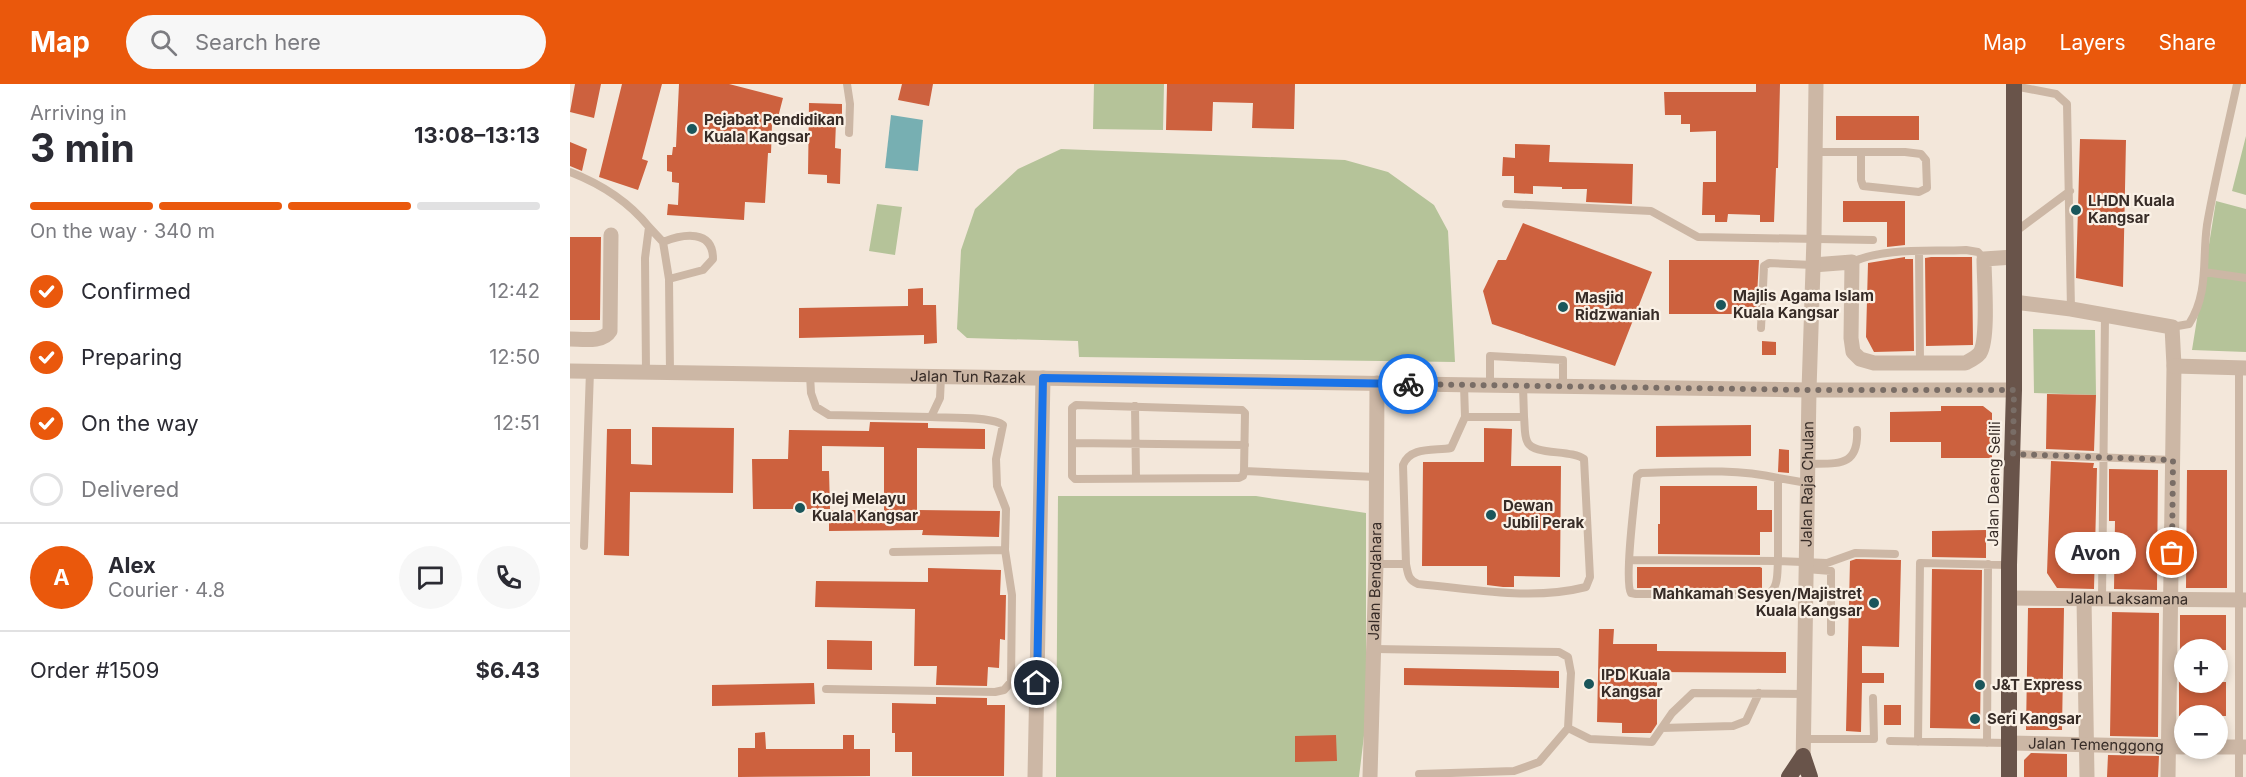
<!DOCTYPE html>
<meta charset="utf-8">
<style>
:root{--surface:#fff;--page:#f7f7f7;--text:#2b2b33;--muted:#7c7c81;--line:#e1e1e2;--accent:#ea580c}
body{margin:0;font-family:Inter,sans-serif;background:var(--page);color:var(--text);height:100vh;display:flex;flex-direction:column;font-size:22px;white-space:nowrap}
*{box-sizing:border-box;margin:0}
p{font-size:20px;color:var(--muted)}
.icon{flex:none;width:33px;height:33px;fill:none;stroke:currentColor;stroke-width:2;stroke-linecap:round;stroke-linejoin:round}
.map{position:relative;flex:1;overflow:hidden}
.drawer{display:flex;flex-direction:column;background:var(--surface);width:570px}
.drawer>*{flex:none}
.tools{position:absolute;left:1604px;top:555px;display:grid;gap:12px}
.tools a{display:grid;place-items:center;width:54px;height:54px;border-radius:50%;background:var(--surface);box-shadow:0 3px 9px #0003;font-size:30px}
.pin{position:absolute;display:grid;place-items:center;width:51px;height:51px;color:#fff;margin:-26px;border:3px solid #fff;border-radius:50%;box-shadow:0 2px 6px #0007}
.courier{position:absolute;display:grid;place-items:center;width:60px;height:60px;margin:-30px;border:4px solid #1a73e8;border-radius:50%;background:#fff;color:#222;box-shadow:0 2px 8px #0007}
.bubble{position:absolute;height:42px;border-radius:21px;background:var(--surface);box-shadow:0 3px 9px #0003;font-size:20px;font-weight:700;line-height:42px;text-align:center}
.summary em{font-style:normal;font-weight:700}
.summary div{display:flex;flex-direction:column-reverse}
.summary{display:flex;align-items:center;justify-content:space-between;height:102px;padding:0 30px}
h1{font-size:39px;font-weight:700;line-height:45px}
.bar{display:grid;grid-template-columns:repeat(4,1fr);gap:9px 6px;align-content:center;height:72px;padding:0 30px}
.bar i{height:8px;border-radius:4px;background:var(--line)}
.bar .on{background:var(--accent)}
.bar p{grid-column:span 4}
.line{display:flex;align-items:center;gap:15px;padding:0 30px;border-top:2px solid var(--line)}
.line div{flex:1}
.round{display:grid;place-items:center;flex:none;width:63px;height:63px;border-radius:32px;background:var(--page)}
ol{padding:0 30px;list-style:none}
li{display:flex;align-items:center;gap:18px;height:66px}
li p{margin-inline-start:auto}
li .icon{padding:6px;border-radius:50%;background:var(--accent);color:#fff;stroke-width:4}
li:last-child{color:var(--muted)}
li i{width:33px;height:33px;border:3px solid var(--line);border-radius:50%}
header{display:flex;align-items:center;gap:36px;box-sizing:border-box;height:84px;padding:0 30px;background:var(--accent);color:#fff}
header strong{font-size:28px}
nav{display:flex;gap:33px;margin-inline-start:auto;font-size:21px}
.search{width:420px;height:54px;background:var(--page);display:flex;align-items:center;gap:15px;box-sizing:border-box;padding:0 21px;border-radius:33px;color:var(--muted);font-size:22px}
main{display:flex;flex:1;min-height:0}
.map>svg:first-child{display:block}
.green{fill:#b5c399}
.water{fill:#77afb2}
.building{fill:#cd613e}
.lines{fill:none;stroke-linecap:round;stroke-linejoin:round}
.service{stroke:#ccb7a5;stroke-width:8}
.minor{stroke:#ccb7a5;stroke-width:15}
.tertiary{stroke:#ccb7a5;stroke-width:15}
.trunk{stroke:#69544a;stroke-width:16}
.done{stroke:#796d66;stroke-width:6;stroke-dasharray:0 10.8}
.route{stroke:#1a73e8;stroke-width:8}
.poi-dot{fill:#1a565b;stroke:#faf1e6;stroke-width:2}
.labels{text-anchor:middle;stroke-width:4.5;stroke-linejoin:round;paint-order:stroke}
.poi-label{font-size:15px;font-weight:bold;fill:#372c27;stroke:#faf1e6;text-anchor:start}
.street-label{font-size:15px;fill:#372c27;stroke:#faf1e6}
</style>
<header>
<strong>Map</strong>
<div class="search"><svg class="icon" aria-label="search" viewBox="0 0 24 24"><circle cx="10" cy="10" r="6"/><path d="M15 15l6 6"/></svg>Search here</div>
<nav><a>Map</a><a>Layers</a><a>Share</a></nav>
</header>
<main>
<section class="drawer">
<div class="summary"><div><h1>3 min</h1><p>Arriving in</p></div><em>13:08–13:13</em></div>
<div class="bar"><i class="on"></i><i class="on"></i><i class="on"></i><i></i><p>On the way · 340 m</p></div>
<ol>
<li><svg class="icon" aria-label="check" viewBox="0 0 24 24"><path d="M5 12l5 5 9-10"/></svg>Confirmed<p>12:42</p></li>
<li><svg class="icon" aria-label="check" viewBox="0 0 24 24"><path d="M5 12l5 5 9-10"/></svg>Preparing<p>12:50</p></li>
<li><svg class="icon" aria-label="check" viewBox="0 0 24 24"><path d="M5 12l5 5 9-10"/></svg>On the way<p>12:51</p></li>
<li><i></i>Delivered</li>
</ol>
<div class="line" style="height:108px"><b class="round" style="background:var(--accent);color:#fff">A</b><div><b>Alex</b><p>Courier · 4.8</p></div><a class="round"><svg class="icon" aria-label="chat" viewBox="0 0 24 24"><path d="M4 5h16v11H9l-5 4z"/></svg></a><a class="round"><svg class="icon" aria-label="phone" viewBox="0 0 24 24"><path d="M5 4h4l2 5-3 2q2 4 5 5l2-3 5 2v4C11 20 4 13 5 4z"/></svg></a></div>
<div class="line" style="height:78px"><div>Order #1509</div><b>$6.43</b></div>
</section>
<div class="map">
<svg width="1676" height="693" viewBox="0 0 1676 693">
<rect width="100%" height="100%" fill="#f3e7da"/>
<path class="green" d="M524,0H594L593,46L523,45Z
M1676,52V111L1662,107Z
M491,65L775,76L818,88L864,121L878,147L885,278L509,273L508,257L397,254L387,245L391,166L405,125L448,85Z
M1646,117L1676,125V268L1622,266Z
M307,120L332,123L325,171L299,167Z
M1463,245L1525,246L1526,311L1464,309Z
M488,412H686L796,429V635L789,693H486Z"/>
<path class="water" d="M321,31L353,36L348,87L315,84Z"/>
<path class="building" d="M5,0H31L24,34L0,28Z
M52,0H92L72,75L78,77L68,106L29,93Z
M109,0H159L213,14L206,41L202,40L201,69H198L195,119L175,118L174,136L97,131L98,120L108,121L109,99L102,98V88L97,87V71H102L103,63H106Z
M332,0H363L359,22L328,16Z
M597,0H725L724,45L682,44L683,19L643,18L642,47L596,46Z
M1186,0H1210L1208,84H1206L1204,138H1190V131L1158,130L1157,138H1145V131H1132L1133,98H1146V47L1120,48V40H1111V31H1095L1094,8H1186Z
M239,19L272,20V38H266L265,64L271,65L270,100L257,99V91L238,90Z
M1266,32H1349V56H1266Z
M1510,55L1556,56L1553,203L1506,194Z
M0,58L17,65L12,87L0,82Z
M945,60L980,61L979,78L1063,80L1062,120L1016,118L1017,105H992V103L963,102V110L944,109V92H932L933,73L945,74Z
M1273,117H1335V161L1317,163V138H1273Z
M953,139L1082,188L1045,282L922,240L913,207L928,176H936Z
M0,153H31L30,236H0Z
M1335,173V175H1343L1344,267L1304,268L1296,253L1298,179Z
M1361,173H1402L1403,261L1356,262L1355,174Z
M1099,176H1189L1186,230H1099Z
M353,204V221H366L367,259L354,260V251L229,254V224L338,222V205Z
M1192,257L1206,258V271H1192Z
M1477,310L1526,311L1524,367L1476,365Z
M1371,322H1413L1422,329V374H1371V358H1320V328L1371,327Z
M300,338L358,339V344L415,345V365L347,364V426L430,427L429,453L352,451L353,446L259,447V426H314V363L252,362V387H259L260,425H183L182,375H218L219,346L299,347Z
M1181,341V372L1086,373V342Z
M82,343L164,344L163,409L60,408L59,472L34,471L37,345H61V380L82,381Z
M914,344L942,345L941,382H991L990,493L944,492V503H933L917,501V482H852L853,378H914Z
M1209,365L1219,366V389L1208,388Z
M1481,377L1524,379L1523,384H1527L1524,505L1487,504L1477,489Z
M1539,385L1588,386L1587,506L1544,505L1545,437H1539Z
M1617,386H1657V504H1616Z
M1090,402H1187V426H1202V448H1190V471L1088,470V440H1090Z
M1416,446V474L1362,473V447Z
M1286,475L1331,476L1329,563L1292,562V589H1314V599H1292L1291,648L1276,647L1280,477Z
M1067,483H1190L1192,484V504H1067Z
M358,484L431,486L430,511H436L435,556L430,555L429,584L418,583L417,602L366,601L367,582H344L345,525L245,523L246,497L358,498Z
M1362,485L1412,486L1410,645L1360,644Z
M1458,524H1494L1492,646H1456Z
M1542,528L1589,529L1588,653L1540,652Z
M1610,531H1656V566H1610Z
M1029,545H1044L1043,560H1087V567L1216,568V589L1087,588V640L1081,649H1052V639L1027,638Z
M257,556L302,557V586L257,585Z
M834,584L989,587V604L834,601Z
M1609,598H1656V632H1609Z
M244,599L245,620L142,622V601Z
M366,613L417,614V621H435L434,692H342V668H325V649H322V619L366,620Z
M1314,621H1331V641H1314Z
M195,648L196,665H273V651H284V665H300V692L168,693V664H185V649Z
M766,651L767,677L725,678V652Z
M1461,669L1497,670V693H1454V676Z
M1538,671L1589,672L1588,693H1537Z"/>
<g class="lines">
<path class="service" d="M277,0L280,20L279,49
M1444,2L1486,10L1497,20L1501,225
M1245,68H1335L1351,70L1356,76L1357,104L1349,108L1293,102L1291,96V69
M0,88C31,100 58,117 79,143
M936,120L1081,127L1128,153L1303,156
M1445,148L1500,107
M93,158C113,150 143,145 143,175L133,186L99,195
M1349,168L1350,279
M1282,178C1316,163 1360,168 1396,166L1408,168L1414,175
M1634,188L1676,194
M1602,243L1619,240C1639,209 1632,176 1637,141C1645,94 1657,47 1667,0
M1191,244L1194,182L1199,179L1243,181
M76,288L75,174L79,143L93,158L99,195L100,289
M240,291L241,309L246,323L259,331L361,333L370,314L371,293
M894,301L895,333H954L953,302
M920,301V272L993,276V302
M565,322L566,394
M502,359L675,361
M1443,370L1603,376
M1238,380C1267,379 1289,384 1287,346
M674,387L675,329L672,326L506,321L502,324V392L505,395L669,394L673,392L674,387L806,393
M1237,399L1208,394V477L1257,479L1285,469L1325,470
M14,462L20,287
M323,468L435,466
M1060,476L1208,477C1207,488 1209,504 1198,510H1066L1061,509C1054,498 1065,411 1067,392L1071,389C1117,388 1163,384 1208,394
M806,480H836L833,381C840,362 865,367 881,364L895,333
M836,480C838,490 838,496 848,500C904,505 961,517 1016,503L1020,493L1014,375C1001,365 962,372 957,357C954,351 955,341 954,333
M1236,485L1261,487V548
M1532,515L1535,232
M805,565L989,568L998,573L1001,589L998,644L969,678L944,687L849,690
M256,605L425,608L434,606L441,598L442,511L435,466L436,425L427,402L426,375L433,341C423,332 376,334 361,333
M998,644L1020,655L1082,658L1102,629L1123,609L1234,610
M1092,644L1163,642L1176,637L1189,609
M1234,655H1304L1303,614
M1320,657L1439,659
M1348,658L1350,479L1439,481
M1417,659L1418,480
M1669,693V284"/>
<g class="minor">
<path d="M1243,181L1282,178L1281,254L1283,268L1290,275L1304,279H1395C1401,276 1406,274 1410,269C1419,254 1414,195 1414,175L1444,173"/>
<path d="M1444,218L1501,225L1602,243L1604,282L1598,693"/>
<path d="M0,255C12,255 33,259 40,247L41,151"/>
<path d="M1604,282L1676,284"/>
<path d="M1514,515L1517,693"/>
<path id="s1" d="M1439,659L1614,663"/>
<path d="M1647,663H1676"/>
<path d="M465,693L473,294"/>
</g>
<g class="tertiary">
<path id="s2" d="M0,287L1239,306H1444"/>
<path id="s3" d="M1439,514L1676,516"/>
<path id="s4" d="M1233,684L1239,306L1244,154L1246,0"/>
<path id="s5" d="M800,693L806,480L807,299"/>
</g>
<path class="trunk" d="M1233,672L1240,693
M1219,693L1233,672
M1439,693V481L1444,306V0"/>
</g>
<g class="lines">
<path class="done" d="M838,300L1239,306H1444L1443,370L1603,376L1602,469"/>
<path class="route" d="M467,599L473,294L838,300"/>
</g>
<g class="poi-dot">
<circle cx="122" cy="45" r="6"/>
<circle cx="1506" cy="126" r="6"/>
<circle cx="1151" cy="221" r="6"/>
<circle cx="993" cy="223" r="6"/>
<circle cx="230" cy="424" r="6"/>
<circle cx="921" cy="431" r="6"/>
<circle cx="1304" cy="519" r="6"/>
<circle cx="1019" cy="600" r="6"/>
<circle cx="1410" cy="601" r="6"/>
<circle cx="1405" cy="635" r="6"/>
</g>
<g class="labels">
<g class="poi-label">
<text x="134" y="41">Pejabat Pendidikan<tspan x="134" dy="17">Kuala Kangsar</tspan></text>
<text x="1518" y="122">LHDN Kuala<tspan x="1518" dy="17">Kangsar</tspan></text>
<text x="1163" y="217">Majlis Agama Islam<tspan x="1163" dy="17">Kuala Kangsar</tspan></text>
<text x="1005" y="219">Masjid<tspan x="1005" dy="17">Ridzwaniah</tspan></text>
<text x="242" y="420">Kolej Melayu<tspan x="242" dy="17">Kuala Kangsar</tspan></text>
<text x="933" y="427">Dewan<tspan x="933" dy="17">Jubli Perak</tspan></text>
<text x="1292" y="515" text-anchor="end">Mahkamah Sesyen/Majistret<tspan x="1292" dy="17">Kuala Kangsar</tspan></text>
<text x="1031" y="596">IPD Kuala<tspan x="1031" dy="17">Kangsar</tspan></text>
<text x="1422" y="606">J&amp;T Express</text>
<text x="1417" y="640">Seri Kangsar</text>
</g>
<g class="street-label">
<text dy="5" stroke="none"><textPath href="#s2" startOffset="398">Jalan Tun Razak</textPath></text>
<text dy="5" stroke="none"><textPath href="#s4" startOffset="284">Jalan Raja Chulan</textPath></text>
<text transform="translate(1424 400) rotate(-89)" y="5">Jalan Daeng Selili</text>
<text dy="5" stroke="none"><textPath href="#s5" startOffset="196">Jalan Bendahara</textPath></text>
<text dy="5" stroke="none"><textPath href="#s3" startOffset="118">Jalan Laksamana</textPath></text>
<text dy="5" stroke="none"><textPath href="#s1" startOffset="87">Jalan Temenggong</textPath></text>
</g>
</g>
</svg>
<div class="tools">
<a>+</a>
<a>−</a>
</div>
<div class="pin" style="left:1602px;top:469px;background:#ea580c"><svg class="icon" aria-label="bag" viewBox="0 0 24 24"><path d="M5 8h14l-1 12H6zM9 8a3 3 0 0 1 6 0"/></svg></div>
<div class="pin" style="left:467px;top:599px;background:#1f2937"><svg class="icon" aria-label="home" viewBox="0 0 24 24"><path d="M3 11l9-7 9 7M6 9v11h12V9"/></svg></div>
<div class="courier" style="left:838px;top:300px"><svg class="icon" aria-label="bike" viewBox="0 0 24 24"><circle cx="6" cy="16" r="4"/><circle cx="18" cy="16" r="4"/><path d="M6 16l4-8h5l3 8M10 8l3 8H6M13 5h3"/></svg></div>
<div class="bubble" style="left:1485px;top:448px;width:81px">Avon</div>
</div>
</main>
